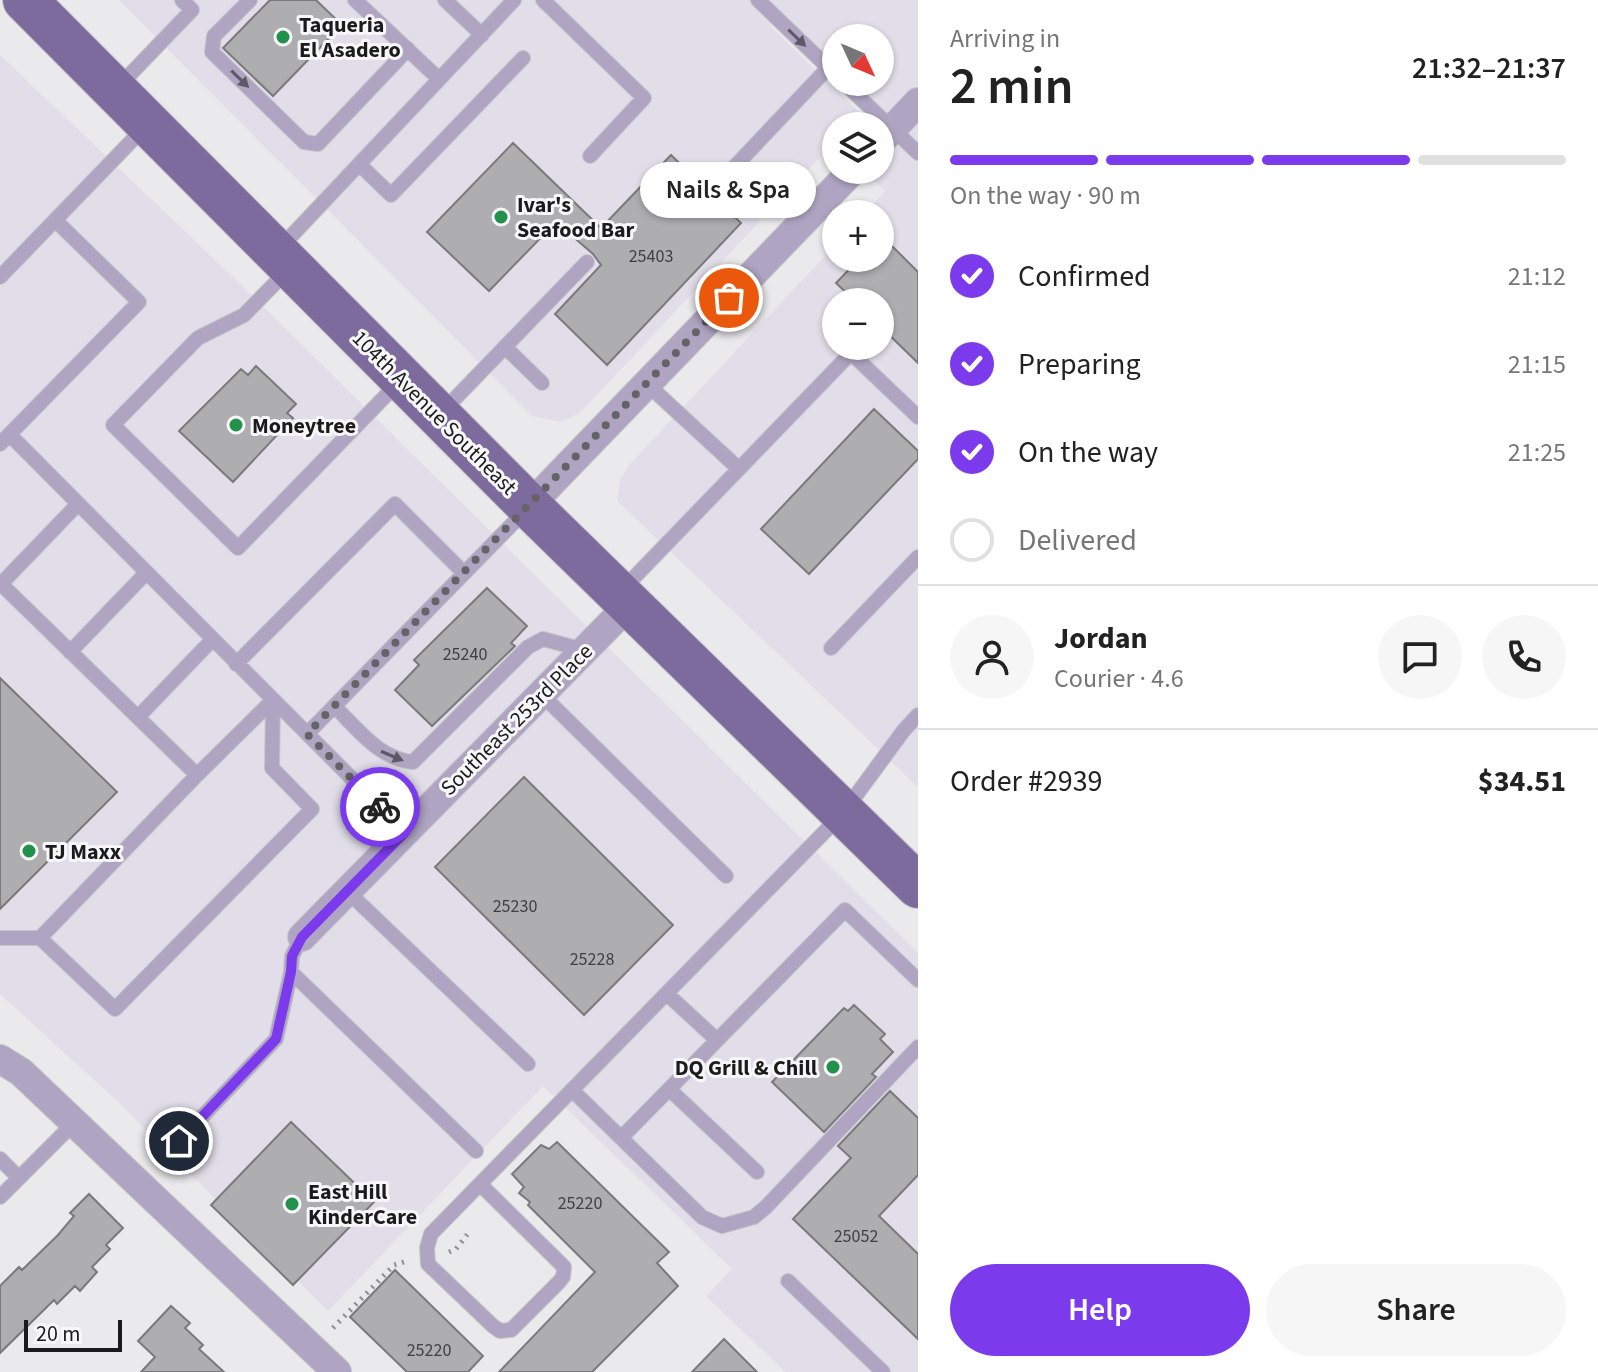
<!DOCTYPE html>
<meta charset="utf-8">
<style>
:root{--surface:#fff;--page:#f6f6f6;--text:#222;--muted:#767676;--line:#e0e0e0;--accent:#7c3aed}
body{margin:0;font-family:"Source Sans 3",sans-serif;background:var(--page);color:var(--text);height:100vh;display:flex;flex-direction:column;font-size:30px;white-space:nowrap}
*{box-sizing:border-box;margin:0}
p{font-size:26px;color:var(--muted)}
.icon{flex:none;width:44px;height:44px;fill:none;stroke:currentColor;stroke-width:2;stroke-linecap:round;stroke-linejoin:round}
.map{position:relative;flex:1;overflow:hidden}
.details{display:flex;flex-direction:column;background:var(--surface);width:680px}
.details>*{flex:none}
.needle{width:52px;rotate:134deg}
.controls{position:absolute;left:822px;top:24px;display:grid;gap:16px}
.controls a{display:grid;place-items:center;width:72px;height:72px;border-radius:50%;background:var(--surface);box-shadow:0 2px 6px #0004;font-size:40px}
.scale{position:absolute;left:24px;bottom:20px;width:98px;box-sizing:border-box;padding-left:8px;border:4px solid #1c1b1c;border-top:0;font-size:22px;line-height:28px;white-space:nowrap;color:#1c1b1c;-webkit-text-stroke:6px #f7f6f9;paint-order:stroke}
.pin{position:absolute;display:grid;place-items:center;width:68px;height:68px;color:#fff;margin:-34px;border:4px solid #fff;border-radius:50%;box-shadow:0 2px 8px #0007}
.courier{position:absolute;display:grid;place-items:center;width:80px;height:80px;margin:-40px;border:6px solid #7c3aed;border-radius:50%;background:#fff;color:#222;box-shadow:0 2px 10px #0007}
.bubble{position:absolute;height:56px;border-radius:28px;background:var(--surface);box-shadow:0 2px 6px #0004;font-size:26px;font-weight:600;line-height:56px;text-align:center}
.summary em{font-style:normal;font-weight:600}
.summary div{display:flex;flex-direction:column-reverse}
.summary{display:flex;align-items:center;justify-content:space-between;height:136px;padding:0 32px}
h1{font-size:52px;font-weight:600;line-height:60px}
.bar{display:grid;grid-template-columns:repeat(4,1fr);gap:12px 8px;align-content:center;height:96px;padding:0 32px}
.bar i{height:10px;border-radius:6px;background:var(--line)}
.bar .current{background:var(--accent)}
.bar p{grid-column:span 4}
.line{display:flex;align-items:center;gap:20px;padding:0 32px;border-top:2px solid var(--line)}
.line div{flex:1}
.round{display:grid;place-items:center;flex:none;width:84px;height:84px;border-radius:42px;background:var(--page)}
ol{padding:0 32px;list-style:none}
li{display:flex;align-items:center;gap:24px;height:88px}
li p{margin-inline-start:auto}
li .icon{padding:8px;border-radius:50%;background:var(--accent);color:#fff;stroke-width:4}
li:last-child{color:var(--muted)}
li i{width:44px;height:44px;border:4px solid var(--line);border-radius:50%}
.primary-button{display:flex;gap:16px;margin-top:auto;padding:16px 32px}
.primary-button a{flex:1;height:92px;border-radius:48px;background:var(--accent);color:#fff;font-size:32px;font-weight:600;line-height:92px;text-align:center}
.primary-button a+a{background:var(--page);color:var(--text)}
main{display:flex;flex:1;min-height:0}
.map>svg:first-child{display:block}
.built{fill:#e1dee9;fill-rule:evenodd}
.building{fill:#aeadb0;stroke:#7a797c;stroke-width:2}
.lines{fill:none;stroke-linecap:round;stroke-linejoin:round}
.lane-casing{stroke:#c5c4c7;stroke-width:16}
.street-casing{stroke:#c5c4c7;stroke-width:30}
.primary-casing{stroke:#c5c4c7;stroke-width:46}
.path{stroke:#8f8e90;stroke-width:5;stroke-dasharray:2 6;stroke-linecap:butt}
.lane{stroke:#afa5c2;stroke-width:14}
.street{stroke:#afa5c2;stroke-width:28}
.primary{stroke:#7e6b9e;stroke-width:44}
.oneway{fill:#5e5967}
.done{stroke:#646365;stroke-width:8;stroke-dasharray:0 14.4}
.route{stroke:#7c3aed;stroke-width:10}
.poi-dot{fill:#21914b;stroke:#f7f6f9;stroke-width:3}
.labels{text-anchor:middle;stroke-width:6;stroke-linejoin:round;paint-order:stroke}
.number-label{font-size:18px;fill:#404041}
.poi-label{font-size:22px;font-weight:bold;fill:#1c1b1c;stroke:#f7f6f9;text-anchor:start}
.street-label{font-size:22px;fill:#1c1b1c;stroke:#f7f6f9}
</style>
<main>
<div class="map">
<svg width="918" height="1372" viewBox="0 0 918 1372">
<rect width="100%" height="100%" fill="#eae9ec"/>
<path class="built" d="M119,0H918V787L617,501L620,480L629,465L836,244V258H880V214H864L885,191L863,170H880V142L892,129L843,82H880V38H836V75L777,19L770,26L861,114L849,126H836V140L580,413L561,422L532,416ZM836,302H880V346H836Z
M0,55L232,276L918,953V1372H785L706,1296L732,1269L543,1086L328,1311L116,1100L0,994Z"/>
<path class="building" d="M270,0H316L342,25L273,96L223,48Z
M513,143L601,228L671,155L741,223L607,365L555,314L601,265L593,254L556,222L489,291L427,232Z
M880,234L918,272V363L880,326V302H856L836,283L860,258H880Z
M256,366L296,404L287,413L293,418L233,482L179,431L241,369L248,375Z
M874,409L918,451V459L809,574L761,529Z
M487,588L527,626L511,643L515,646L432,726L395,690L419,665L414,660Z
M0,678L117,792L0,909Z
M524,777L673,925L584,1015L435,867Z
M854,1005L885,1034L880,1039L893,1052L872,1074L876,1077L824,1132L772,1082L844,1008L848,1011Z
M890,1091L918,1118V1175L879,1216L918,1254V1339L793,1219L851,1158L838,1146Z
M291,1122L374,1202L293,1285L211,1205Z
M557,1142L669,1252L657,1263L678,1286L592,1372H499L595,1272L528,1205L530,1202L519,1193L524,1187L512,1174L541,1145L549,1149Z
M89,1194L123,1228L106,1245L110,1249L92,1267L97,1272L80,1291L75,1286L57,1304L54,1300L0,1353V1286L19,1267L22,1270L58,1235L74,1216L70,1213Z
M395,1270L483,1356L468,1372H407L350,1317Z
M171,1306L190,1323L185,1328L203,1345L199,1349L224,1372H141L155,1357L138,1341Z
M724,1339L757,1372H692Z"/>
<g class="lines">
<g class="lane-casing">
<path id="lane" d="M250,0L214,36L212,52L304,142L318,144L408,49
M355,0L439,79
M445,0L482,35
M543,0L644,98L590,156
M758,0L836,75
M843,82L918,153
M118,87L192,10L182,0
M359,164L391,195L523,58
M720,182L828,68
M279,249L514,0
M288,270L244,315L198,338L113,425L238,548L399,382
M0,277L145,127
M505,347L542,383
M647,384L739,469
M442,412L587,262
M10,435L405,832
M0,444L139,302L55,220
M0,583L197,775L273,700
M1,584L78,504
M621,591L851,353L918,417
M831,648L918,557
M70,652L146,573
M236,664L395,504L464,573
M541,694L726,876
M334,706C358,729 379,759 413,762L528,647L543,639L584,650
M138,717L212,640
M307,734L526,510
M347,891L528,1064
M302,937L292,956L291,972L476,1151
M0,938H40L197,775
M40,938L115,1009L312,809L272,768L273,700
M667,994L717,1040
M669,1089L757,1172
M572,1090L702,1217L722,1226L754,1217L766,1207L918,1047
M621,1138L845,910L918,980
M179,1141L276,1039L291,972
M0,1159L19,1178
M480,1184L564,1267L563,1277L559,1282L511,1330L500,1331L493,1326L428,1264L427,1248L431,1234L843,813L904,730L918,715
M0,1197L74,1123
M788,1281L883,1372"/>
</g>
<g class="street-casing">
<path id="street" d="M880,142L918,102
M529,506L853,170
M302,937L630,604
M0,1059L21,1072L337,1372"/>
</g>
<g class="primary-casing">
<path id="primary" d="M25,0L529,506L918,886"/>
</g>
<path class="path" d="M449,1252L456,1249L470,1231
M333,1328L394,1265L407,1261"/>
<use href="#lane" class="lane"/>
<use href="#street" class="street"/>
<use href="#primary" class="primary"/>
</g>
<defs><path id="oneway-solid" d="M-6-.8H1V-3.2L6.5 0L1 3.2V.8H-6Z" transform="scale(2)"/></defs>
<g class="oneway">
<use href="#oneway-solid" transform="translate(797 38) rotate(44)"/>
<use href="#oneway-solid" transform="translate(240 79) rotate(44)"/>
<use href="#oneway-solid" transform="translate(392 756) rotate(23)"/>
</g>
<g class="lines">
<path class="done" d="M380,807L307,734L729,298"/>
<path class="route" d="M179,1141L276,1039L291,972L292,956L302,937L405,832L380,807"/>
</g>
<g class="poi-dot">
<circle cx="283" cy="37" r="8"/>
<circle cx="501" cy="217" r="8"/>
<circle cx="236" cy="425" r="8"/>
<circle cx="29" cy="851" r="8"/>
<circle cx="833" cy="1067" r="8"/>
<circle cx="292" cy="1204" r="8"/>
</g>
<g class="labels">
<g class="number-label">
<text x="651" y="262">25403</text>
<text x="465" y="660">25240</text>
<text x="515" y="912">25230</text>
<text x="592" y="965">25228</text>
<text x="580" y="1209">25220</text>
<text x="856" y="1242">25052</text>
<text x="429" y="1356">25220</text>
</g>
<g class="poi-label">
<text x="299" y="32">Taqueria<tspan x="299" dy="25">El Asadero</tspan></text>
<text x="517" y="212">Ivar's<tspan x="517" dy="25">Seafood Bar</tspan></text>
<text x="252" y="433">Moneytree</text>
<text x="45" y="859">TJ Maxx</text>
<text x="817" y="1075" text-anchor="end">DQ Grill &amp; Chill</text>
<text x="308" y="1199">East Hill<tspan x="308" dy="25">KinderCare</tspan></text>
</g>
<g class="street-label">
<text transform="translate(435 412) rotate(45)" y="8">104th Avenue Southeast</text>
<text transform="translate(516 719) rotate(-45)" y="8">Southeast 253rd Place</text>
</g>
</g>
</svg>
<div class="controls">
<a><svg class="needle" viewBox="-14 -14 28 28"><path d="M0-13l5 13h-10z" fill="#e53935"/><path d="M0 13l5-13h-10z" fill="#767676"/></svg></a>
<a><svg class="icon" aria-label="layers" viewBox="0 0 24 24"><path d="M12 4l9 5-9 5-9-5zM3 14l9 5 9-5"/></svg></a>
<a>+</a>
<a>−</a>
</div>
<div class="scale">20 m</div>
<div class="pin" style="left:729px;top:298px;background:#ea580c"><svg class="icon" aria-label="bag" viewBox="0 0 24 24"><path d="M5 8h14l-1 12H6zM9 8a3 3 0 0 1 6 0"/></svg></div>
<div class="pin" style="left:179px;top:1141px;background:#1f2937"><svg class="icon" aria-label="home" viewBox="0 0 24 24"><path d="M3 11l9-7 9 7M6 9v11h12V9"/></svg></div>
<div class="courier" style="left:380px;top:807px"><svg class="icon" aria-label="bike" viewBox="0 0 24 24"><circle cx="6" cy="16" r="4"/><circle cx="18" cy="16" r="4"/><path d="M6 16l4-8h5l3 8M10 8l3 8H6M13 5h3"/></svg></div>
<div class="bubble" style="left:640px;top:162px;width:176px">Nails &amp; Spa</div>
</div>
<section class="details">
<div class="summary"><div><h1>2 min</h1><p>Arriving in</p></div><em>21:32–21:37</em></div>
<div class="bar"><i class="current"></i><i class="current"></i><i class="current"></i><i></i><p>On the way · 90 m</p></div>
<ol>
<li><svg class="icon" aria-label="check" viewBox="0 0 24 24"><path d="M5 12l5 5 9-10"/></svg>Confirmed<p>21:12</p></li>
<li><svg class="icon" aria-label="check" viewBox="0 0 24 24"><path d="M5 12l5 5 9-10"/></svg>Preparing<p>21:15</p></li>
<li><svg class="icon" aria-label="check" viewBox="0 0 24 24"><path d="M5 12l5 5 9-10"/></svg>On the way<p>21:25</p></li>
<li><i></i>Delivered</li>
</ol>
<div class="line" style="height:144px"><a class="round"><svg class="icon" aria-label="person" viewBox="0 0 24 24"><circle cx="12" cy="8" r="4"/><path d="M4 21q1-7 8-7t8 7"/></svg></a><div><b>Jordan</b><p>Courier · 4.6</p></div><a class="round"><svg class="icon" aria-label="chat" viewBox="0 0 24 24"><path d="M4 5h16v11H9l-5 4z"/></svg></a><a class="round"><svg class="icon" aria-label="phone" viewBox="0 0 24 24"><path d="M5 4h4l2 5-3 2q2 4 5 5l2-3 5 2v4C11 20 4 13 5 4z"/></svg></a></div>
<div class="line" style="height:104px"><div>Order #2939</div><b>$34.51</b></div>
<div class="primary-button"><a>Help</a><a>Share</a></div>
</section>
</main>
